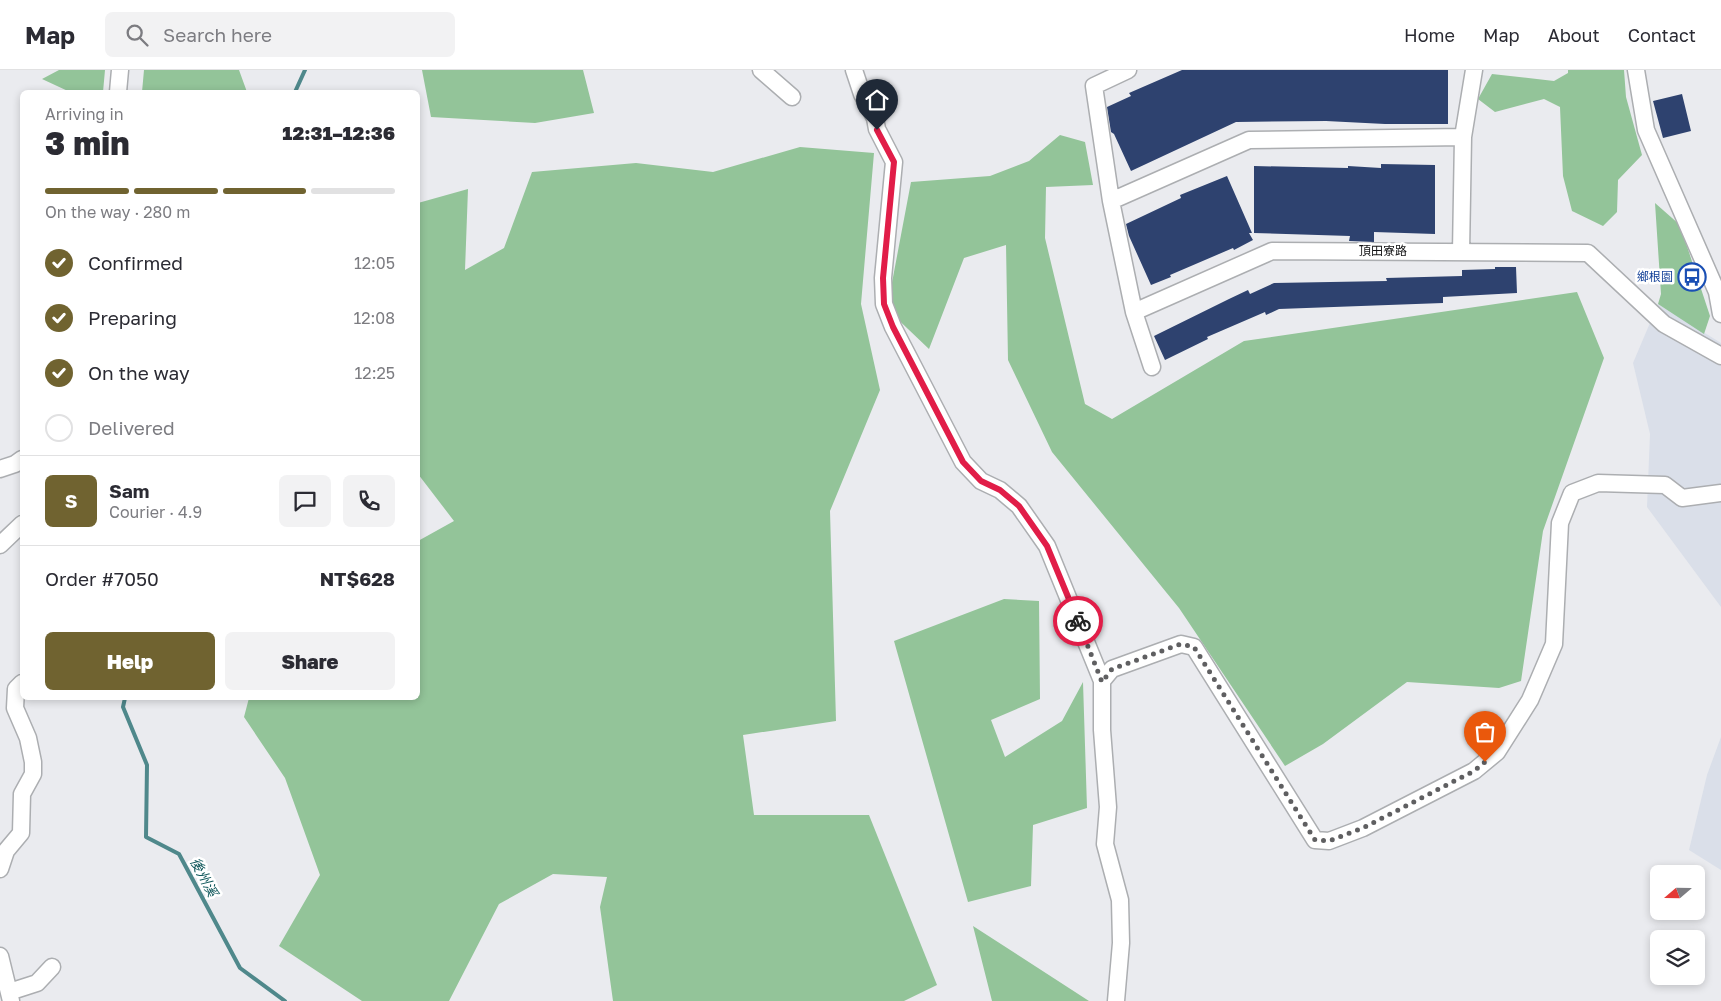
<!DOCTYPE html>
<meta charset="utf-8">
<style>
:root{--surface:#fff;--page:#f2f2f3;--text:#2b2b33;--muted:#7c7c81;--line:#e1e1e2;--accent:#706330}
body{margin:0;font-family:"Golos Text","Noto Sans TC",sans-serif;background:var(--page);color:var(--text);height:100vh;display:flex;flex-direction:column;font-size:19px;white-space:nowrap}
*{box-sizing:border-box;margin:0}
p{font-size:16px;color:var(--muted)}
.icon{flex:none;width:28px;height:28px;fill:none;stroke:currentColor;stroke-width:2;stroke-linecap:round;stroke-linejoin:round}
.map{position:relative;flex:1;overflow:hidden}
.side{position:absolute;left:20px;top:20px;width:400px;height:610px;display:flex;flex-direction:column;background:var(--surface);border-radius:8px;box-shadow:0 2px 8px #0003}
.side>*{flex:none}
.needle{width:32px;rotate:250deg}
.buttons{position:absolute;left:1650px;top:795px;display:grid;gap:10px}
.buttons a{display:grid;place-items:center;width:55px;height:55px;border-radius:8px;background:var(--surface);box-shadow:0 2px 8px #0003;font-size:25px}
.pin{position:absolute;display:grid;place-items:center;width:42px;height:42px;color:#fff;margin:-51px -21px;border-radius:50% 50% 50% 0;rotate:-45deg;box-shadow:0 0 5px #0007}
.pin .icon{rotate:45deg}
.courier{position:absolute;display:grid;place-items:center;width:50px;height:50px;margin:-25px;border:4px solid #e11d48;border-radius:50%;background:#fff;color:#222;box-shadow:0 1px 6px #0007}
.head em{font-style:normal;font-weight:800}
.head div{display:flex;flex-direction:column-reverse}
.head{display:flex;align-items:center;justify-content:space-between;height:85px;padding:0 25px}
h1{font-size:32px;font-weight:800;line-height:38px}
.bar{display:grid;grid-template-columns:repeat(4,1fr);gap:8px 5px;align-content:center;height:60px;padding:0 25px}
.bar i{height:6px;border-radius:4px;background:var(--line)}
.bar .on{background:var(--accent)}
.bar p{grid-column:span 4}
.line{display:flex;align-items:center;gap:12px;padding:0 25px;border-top:1px solid var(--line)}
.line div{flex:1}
.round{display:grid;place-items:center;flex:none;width:52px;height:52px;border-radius:8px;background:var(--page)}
ol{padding:0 25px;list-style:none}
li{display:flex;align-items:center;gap:15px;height:55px}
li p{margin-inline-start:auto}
li .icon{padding:5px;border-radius:50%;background:var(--accent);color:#fff;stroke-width:4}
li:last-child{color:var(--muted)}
li i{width:28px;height:28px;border:2px solid var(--line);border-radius:50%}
.button{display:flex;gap:10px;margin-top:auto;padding:10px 25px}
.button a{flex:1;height:58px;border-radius:8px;background:var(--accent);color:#fff;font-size:20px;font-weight:800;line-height:58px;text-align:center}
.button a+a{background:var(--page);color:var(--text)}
header{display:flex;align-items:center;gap:30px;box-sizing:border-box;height:70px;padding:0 25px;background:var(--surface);border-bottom:1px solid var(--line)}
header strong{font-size:24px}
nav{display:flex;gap:28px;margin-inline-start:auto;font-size:18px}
.search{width:350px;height:45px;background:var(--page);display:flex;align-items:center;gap:12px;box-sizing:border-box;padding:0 18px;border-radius:8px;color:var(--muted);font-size:19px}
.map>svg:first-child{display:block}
.built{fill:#dadfe9}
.forest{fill:#93c499}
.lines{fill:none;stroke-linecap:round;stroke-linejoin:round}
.stream{stroke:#4f888b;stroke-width:4}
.building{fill:#2e426f}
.minor-casing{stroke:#acaeb1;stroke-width:19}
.minor{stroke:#fff;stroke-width:16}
.done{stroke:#5f5f61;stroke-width:5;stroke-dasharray:0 9}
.route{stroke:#e11d48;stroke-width:6}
.labels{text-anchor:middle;stroke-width:5;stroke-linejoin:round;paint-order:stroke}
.street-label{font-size:12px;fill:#141415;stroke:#fff}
.transit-label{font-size:12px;fill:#164399;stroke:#fff;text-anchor:end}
.water-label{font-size:14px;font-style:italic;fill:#11585c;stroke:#fff}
</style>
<header>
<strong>Map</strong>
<div class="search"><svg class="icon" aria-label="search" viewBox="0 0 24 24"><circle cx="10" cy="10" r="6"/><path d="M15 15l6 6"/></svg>Search here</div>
<nav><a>Home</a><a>Map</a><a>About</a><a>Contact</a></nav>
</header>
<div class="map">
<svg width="1721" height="931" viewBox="0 0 1721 931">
<rect width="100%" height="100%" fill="#eaebef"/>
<path class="built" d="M1658,234L1721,273V537L1647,437L1650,364L1633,293Z
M1721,667V800L1689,780L1707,705Z"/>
<path class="forest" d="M59,0H105L103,22H70L42,9Z
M144,0H239L247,22H142Z
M422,0H583L594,43L535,53L431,47Z
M1568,0H1624L1626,27L1642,85L1618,110L1617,142L1603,156L1572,141L1563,106L1560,37L1544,29L1495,42L1478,29L1492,4L1554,11L1568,3Z
M1060,65L1085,72L1093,115L1046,117L1045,168L1085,334L1112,349L1244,271L1577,222L1604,288L1543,461L1521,611L1499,618L1407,612L1323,674L1285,696L1179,538L1052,382L1008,290L1006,175L964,188L929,279L887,239L911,112L990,106L1029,91Z
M800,77L874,83L861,234L880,320L830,441L836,651L743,665L754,745H869L937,915L904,931H613L600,837L607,807L553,804L499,834L449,931H362L279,876L320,805L285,708L244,647L249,628H418V471L454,451L418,404V133L468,119L465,200L504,178L532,102L636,93L713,102Z
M1655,133L1680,155L1710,246L1704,264L1658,234L1661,224Z
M1004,529L1039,531L1040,629L991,650L1005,687L1062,651L1083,612L1087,738L1033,755L1031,816L968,832L894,571Z
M973,856L1089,931H992Z"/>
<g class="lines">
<path class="stream" d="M295,22L305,0
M125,628L123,637L147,695L146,767L179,784L240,898L285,931"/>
</g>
<path class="building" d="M1182,0H1448V54H1385L1326,51L1236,52L1131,101L1114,64L1111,62L1107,37L1131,26L1129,23Z
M1682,24L1691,61L1663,68L1653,31Z
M1381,94L1435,95V164L1374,162V172L1349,171L1350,166L1254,163V96L1348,98V96L1381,98Z
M1227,106L1252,163H1249L1253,170L1234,180L1233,178L1170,205L1171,207L1151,215L1129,166L1126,154L1181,128L1180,125Z
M1495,197H1516L1517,223L1443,227V233L1279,239L1266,245L1265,242L1207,267L1208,269L1165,290L1154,266L1229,229L1248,220L1250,224L1274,213L1387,211L1386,208L1462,206V200L1495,199Z"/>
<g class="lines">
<g class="minor-casing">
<path id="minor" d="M761,0L792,27
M854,0L862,24L875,48L877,59L894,92L883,208L884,234L893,257L963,392L981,411L1000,420L1019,436L1047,476L1102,611
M1128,0L1094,16L1111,131L1134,242L1272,181L1588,183L1664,254L1721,286
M1636,0L1646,60L1717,222L1721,244
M118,22L120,0
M1111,131L1249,70L1463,67
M1461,182L1463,67L1474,0
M1134,242L1152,297
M0,399L15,394L22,389
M0,475L22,454
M0,799L6,781L21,763L22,724L33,704V692L28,668L15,638L16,619L22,613
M0,886L11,931
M9,922L37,913L52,897
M1116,931L1121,873L1120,830L1105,774L1108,737L1102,660V611L1112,599L1181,574L1194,577L1315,770L1329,771L1363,758L1474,701L1497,682L1530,630L1554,574L1560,453L1572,423L1598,413L1665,415L1682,428L1721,423"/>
</g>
<use href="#minor" class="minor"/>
</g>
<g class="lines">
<path class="done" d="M1078,551L1102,612L1112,599L1181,574L1194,577L1315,770L1329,771L1363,758L1474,701L1485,692"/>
<path class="route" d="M877,60L894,92L883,208L884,234L893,257L963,392L981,411L1000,420L1019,436L1047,476L1078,551"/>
</g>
<defs>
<g id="bus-ring" transform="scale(1.4375)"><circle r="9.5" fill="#fff" stroke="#1a4fb4" stroke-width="1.5"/><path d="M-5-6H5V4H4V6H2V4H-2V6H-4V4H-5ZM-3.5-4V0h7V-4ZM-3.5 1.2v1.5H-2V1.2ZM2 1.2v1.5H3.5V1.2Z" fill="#1a4fb4"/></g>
</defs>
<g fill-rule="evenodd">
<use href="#bus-ring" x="1692" y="207"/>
</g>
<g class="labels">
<g class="street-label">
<text x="1383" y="185">頂田寮路</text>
</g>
<g class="transit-label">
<text x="1673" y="211">鄉根園</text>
</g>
<g class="water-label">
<text transform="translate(204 807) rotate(62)" y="5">後州溪</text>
</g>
</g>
</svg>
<div class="buttons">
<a><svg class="needle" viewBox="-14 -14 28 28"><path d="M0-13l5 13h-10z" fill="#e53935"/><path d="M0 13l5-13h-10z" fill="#7c7c81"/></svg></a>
<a><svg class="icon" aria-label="layers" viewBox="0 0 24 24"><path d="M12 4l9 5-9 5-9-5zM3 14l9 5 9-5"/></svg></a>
</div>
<div class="pin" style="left:1485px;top:692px;background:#ea580c"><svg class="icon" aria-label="bag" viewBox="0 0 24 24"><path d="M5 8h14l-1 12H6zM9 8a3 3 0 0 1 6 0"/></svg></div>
<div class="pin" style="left:877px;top:60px;background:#1f2937"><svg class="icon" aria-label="home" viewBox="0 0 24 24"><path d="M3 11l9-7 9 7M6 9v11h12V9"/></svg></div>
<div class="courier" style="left:1078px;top:551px"><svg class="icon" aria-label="bike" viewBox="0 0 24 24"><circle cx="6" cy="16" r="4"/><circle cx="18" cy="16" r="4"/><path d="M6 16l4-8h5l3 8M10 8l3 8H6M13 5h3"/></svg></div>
<section class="side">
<div class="head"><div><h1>3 min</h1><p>Arriving in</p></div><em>12:31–12:36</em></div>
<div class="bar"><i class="on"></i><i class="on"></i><i class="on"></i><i></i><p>On the way · 280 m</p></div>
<ol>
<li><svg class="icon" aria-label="check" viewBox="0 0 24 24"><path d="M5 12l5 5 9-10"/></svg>Confirmed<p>12:05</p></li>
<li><svg class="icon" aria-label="check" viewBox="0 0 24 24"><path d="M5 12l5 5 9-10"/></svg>Preparing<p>12:08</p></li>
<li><svg class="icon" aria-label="check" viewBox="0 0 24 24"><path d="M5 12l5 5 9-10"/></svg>On the way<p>12:25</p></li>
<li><i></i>Delivered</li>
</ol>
<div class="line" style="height:90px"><b class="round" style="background:var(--accent);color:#fff">S</b><div><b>Sam</b><p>Courier · 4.9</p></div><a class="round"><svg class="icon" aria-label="chat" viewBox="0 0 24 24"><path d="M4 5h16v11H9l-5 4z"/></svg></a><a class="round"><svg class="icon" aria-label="phone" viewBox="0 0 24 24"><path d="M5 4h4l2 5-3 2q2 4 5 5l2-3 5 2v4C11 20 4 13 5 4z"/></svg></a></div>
<div class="line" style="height:65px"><div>Order #7050</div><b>NT$628</b></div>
<div class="button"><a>Help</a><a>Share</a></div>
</section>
</div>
